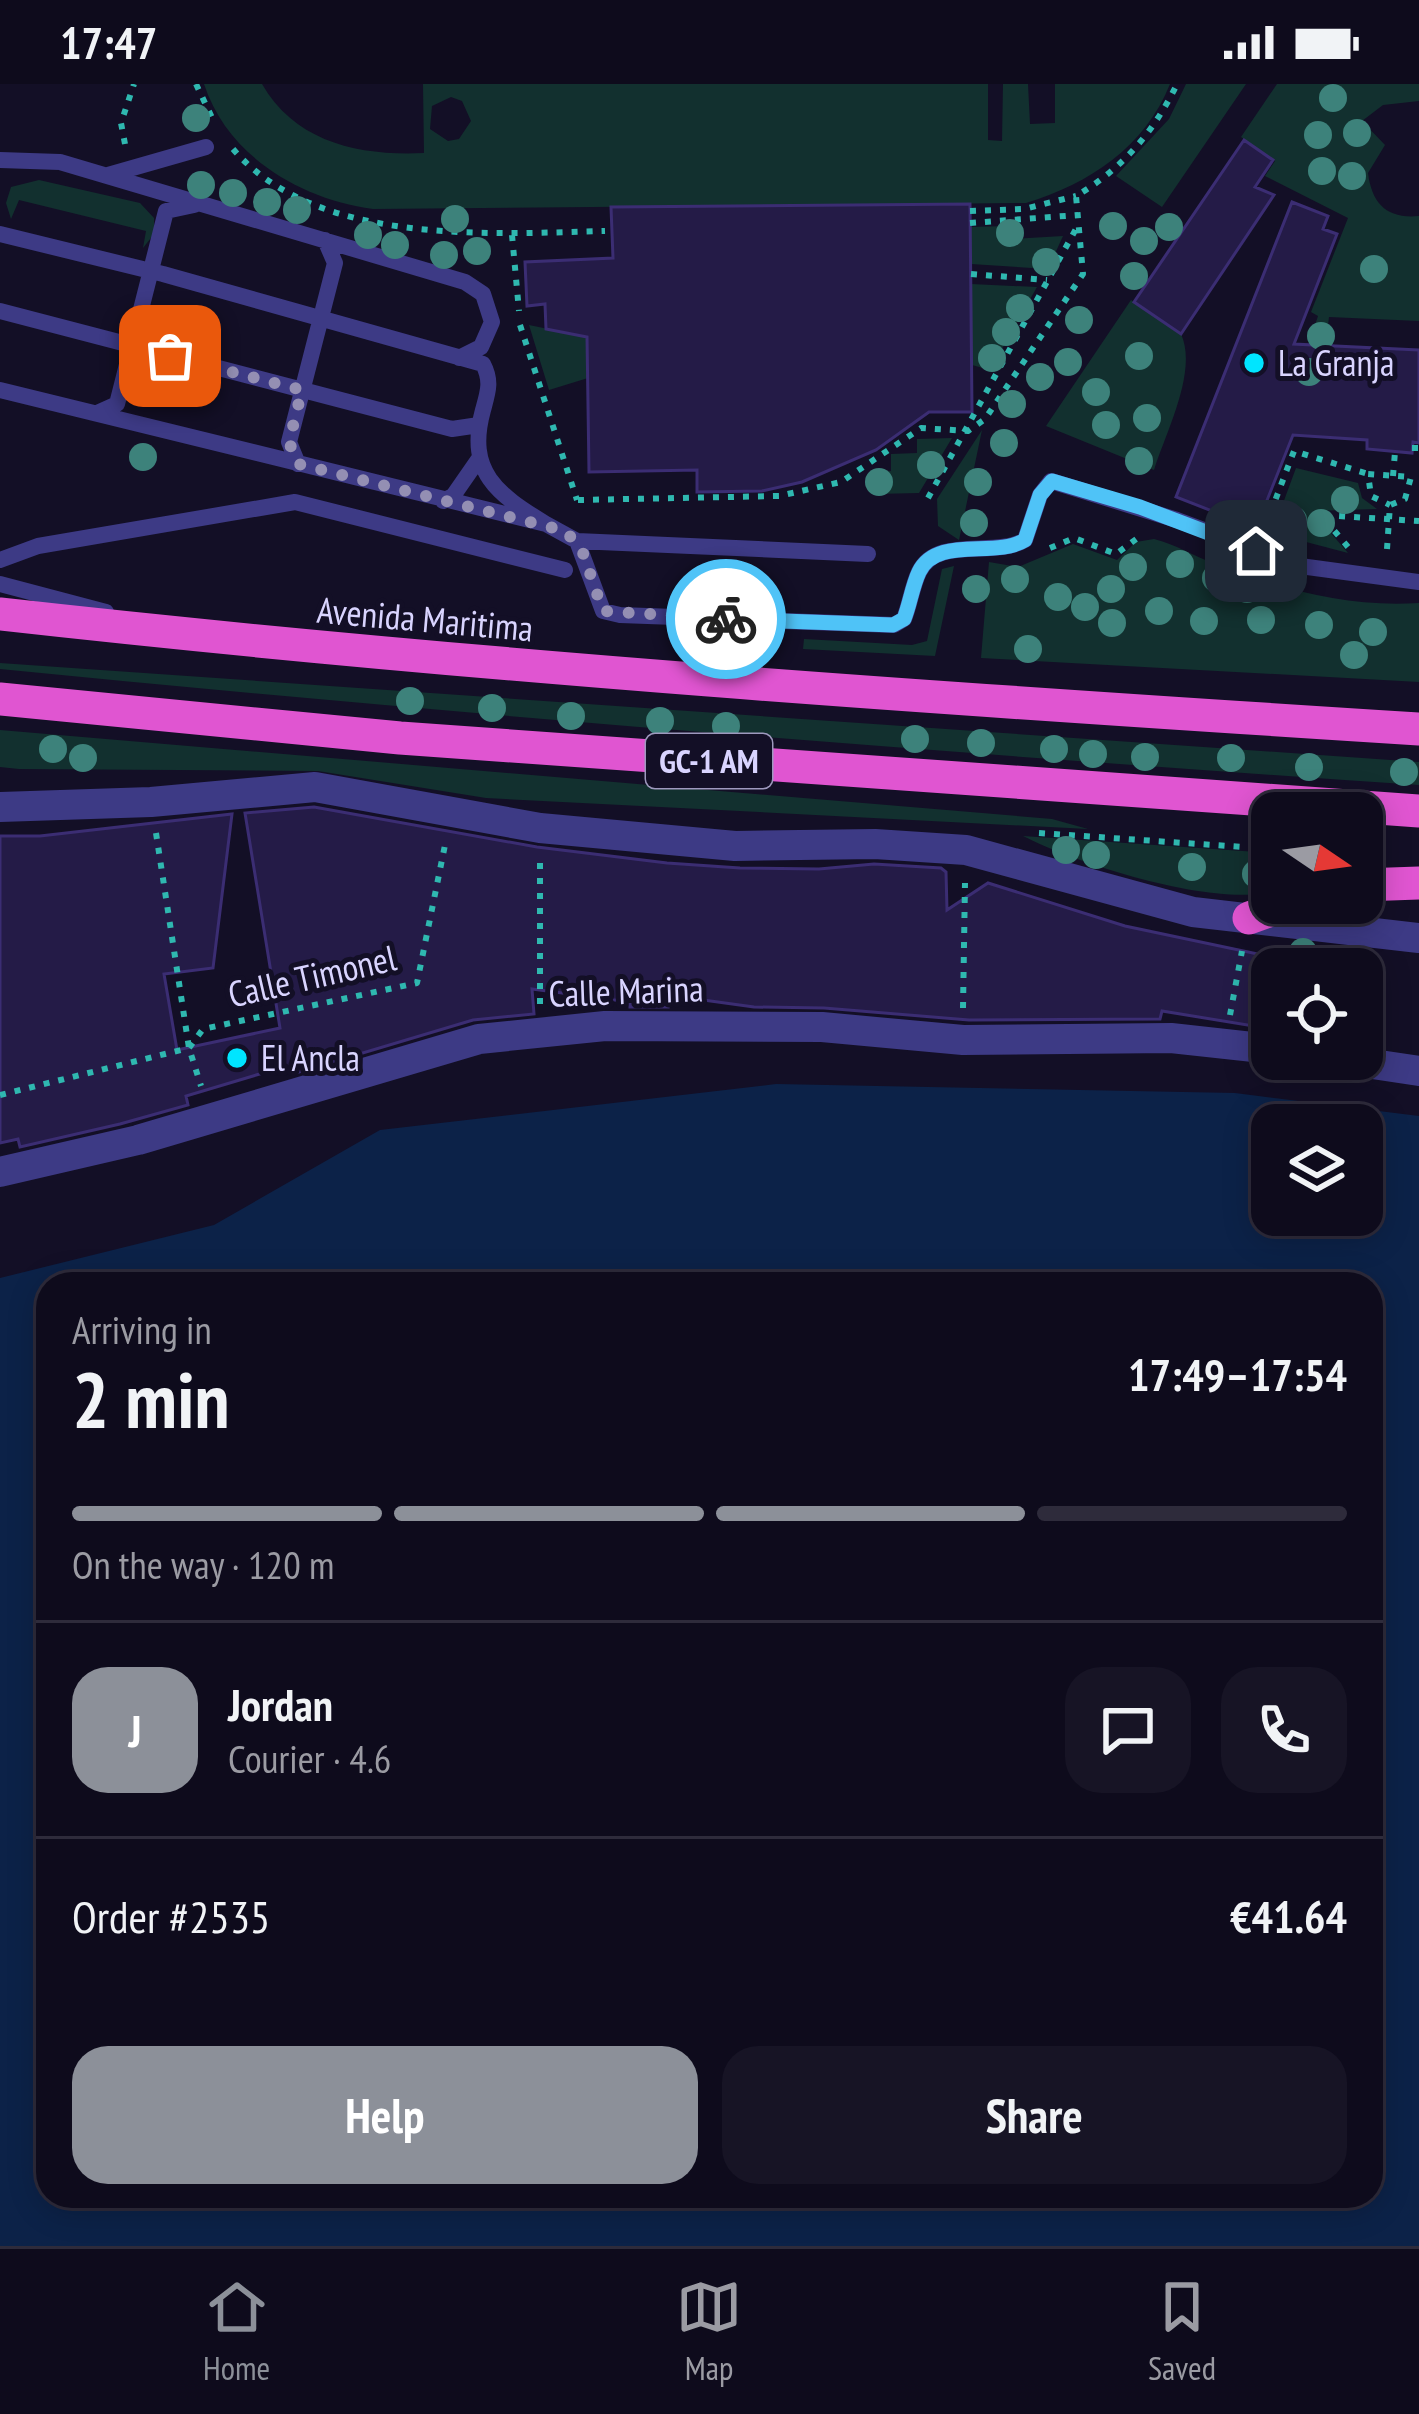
<!DOCTYPE html>
<meta charset="utf-8">
<style>
:root{--surface:#0e0b1c;--page:#171425;--text:#f1f3f6;--muted:#9b9ba3;--line:#2e2b3b;--accent:#8c9099}
body{margin:0;font-family:"PT Sans Narrow",sans-serif;background:var(--page);color:var(--text);height:100vh;display:flex;flex-direction:column;font-size:45px;white-space:nowrap}
*{box-sizing:border-box;margin:0}
p{font-size:39px;color:var(--muted)}
.icon{flex:none;width:66px;height:66px;fill:none;stroke:currentColor;stroke-width:2;stroke-linecap:round;stroke-linejoin:round}
.map{position:relative;flex:1;overflow:hidden}
.sheet{position:absolute;left:36px;top:1188px;width:1347px;height:936px;display:flex;flex-direction:column;background:var(--surface);border-radius:36px;box-shadow:0 6px 30px #0003,0 0 0 3px var(--line)}
.sheet>*{flex:none}
.needle{width:78px;rotate:103deg}
.controls{position:absolute;left:1251px;top:708px;display:grid;gap:24px}
.controls a{display:grid;place-items:center;width:132px;height:132px;border-radius:24px;background:var(--surface);box-shadow:0 6px 30px #0003,0 0 0 3px var(--line);font-size:60px}
.pin{position:absolute;display:grid;place-items:center;width:102px;height:102px;color:#fff;margin:-51px;border-radius:24px;box-shadow:0 6px 18px #0006}
.courier{position:absolute;display:grid;place-items:center;width:120px;height:120px;margin:-60px;border:9px solid #4fc3f7;border-radius:50%;background:#fff;color:#222;box-shadow:0 3px 15px #0007}
.head em{font-style:normal;font-weight:700}
.head div{display:flex;flex-direction:column-reverse}
.head{display:flex;align-items:center;justify-content:space-between;height:204px;padding:0 36px}
h1{font-size:78px;font-weight:700;line-height:90px}
.bar{display:grid;grid-template-columns:repeat(4,1fr);gap:18px 12px;align-content:center;height:144px;padding:0 36px}
.bar i{height:15px;border-radius:9px;background:var(--line)}
.bar .on{background:var(--accent)}
.bar p{grid-column:span 4}
.line{display:flex;align-items:center;gap:30px;padding:0 36px;border-top:3px solid var(--line)}
.line div{flex:1}
.round{display:grid;place-items:center;flex:none;width:126px;height:126px;border-radius:36px;background:var(--page)}
.cta{display:flex;gap:24px;margin-top:auto;padding:24px 36px}
.cta a{flex:1;height:138px;border-radius:36px;background:var(--accent);color:#fff;font-size:48px;font-weight:700;line-height:138px;text-align:center}
.cta a+a{background:var(--page);color:var(--text)}
.status{display:flex;justify-content:space-between;align-items:center;height:84px;padding:0 60px;background:var(--surface);direction:ltr}
.status svg{height:33px;fill:currentColor}
.tabs{display:flex;justify-content:space-around;align-items:center;height:168px;border-top:3px solid var(--line);background:var(--surface);font-size:33px;color:var(--muted)}
.tabs a{display:grid;justify-items:center;gap:6px}
.tabs .on{color:var(--accent)}
.map>svg:first-child{display:block}
.green{fill:#12302f;fill-rule:evenodd}
.water{fill:#0c2248;fill-rule:evenodd}
.building{fill:#241b47;stroke:#3b2d73;stroke-width:3}
.lines{fill:none;stroke-linecap:round;stroke-linejoin:round}
.path{stroke:#2fb8b0;stroke-width:6;stroke-dasharray:6 9;stroke-linecap:butt}
.service{stroke:#3d3a85;stroke-width:16}
.minor{stroke:#3d3a85;stroke-width:30}
.trunk{stroke:#e055d1;stroke-width:33}
.tree{fill:#3d827b}
.done{stroke:#948fb3;stroke-width:12;stroke-dasharray:0 21.6}
.route{stroke:#4fc3f7;stroke-width:15}
.poi-dot{fill:#00e5ff;stroke:#130f26;stroke-width:4.5}
.labels{text-anchor:middle;stroke-width:10;stroke-linejoin:round;paint-order:stroke}
.shield{fill:#130f26;stroke:#9e99be;stroke-width:3}
.shield-label{font-size:33px;font-weight:bold;fill:#d9d4ff}
.poi-label{font-size:36px;fill:#d9d4ff;stroke:#130f26;text-anchor:start}
.street-label{font-size:36px;fill:#d9d4ff;stroke:#130f26}
</style>
<div class="status"><b>17:47</b><svg viewBox="0 0 49 12"><path d="M0 12V9h3v3zM5 12V6h3v6zM10 12V3h3v9zM15 12V0h3v12zM26 1h20v11H26zM47 4h2v5h-2z"/></svg></div>
<div class="map">
<svg width="1419" height="2162" viewBox="0 0 1419 2162">
<rect width="100%" height="100%" fill="#130f26"/>
<path class="green" d="M204,0H262C296,59 360,72 424,69L423,0H988V56L1002,57L1003,0H1028L1030,40L1055,39V0H1170C1145,63 1089,100 1026,119L373,125C301,115 228,73 204,0ZM451,13L462,17L471,37L459,55L448,57L430,45L432,22Z
M1186,0H1246L1162,123L1116,92L1169,35Z
M1277,0H1419V17L1383,21L1362,37L1385,61L1368,89C1372,120 1387,135 1419,132V237L1329,233L1321,303L1297,295L1318,232L1311,228L1348,134L1265,92L1275,77L1241,53Z
M39,96L140,119L154,134V150L143,164L146,147L19,116L11,135L6,119L11,103Z
M1007,142L1011,155L1063,152L1048,185L971,180L970,143Z
M971,200L1037,203L990,286L972,281Z
M1131,216L1181,250C1198,287 1166,348 1154,386L1046,342Z
M529,241L587,253L588,294L549,306Z
M982,346L959,456L938,442L937,415Z
M952,354L919,409L875,410L874,388L891,387V370L917,369V355Z
M1296,384L1358,399L1362,414L1377,425L1312,427L1348,469L1272,449Z
M1154,455C1175,460 1194,472 1215,480C1280,505 1349,524 1419,519V598L981,574L989,478L1018,483L1073,460L1117,476L1136,458Z
M954,482L935,572L803,565L804,555L912,561L927,557L942,485Z
M0,579L1419,678V701C946,669 472,632 0,585Z
M0,646L1052,735L1088,745L486,714L318,687L19,685L0,683Z
M1023,752L1272,769V808C1211,822 1080,781 1023,752Z"/>
<path class="water" d="M776,1000L1235,1009L1419,1032V2162H0V1194L214,1141L380,1046ZM1272,1041H1362V1131H1272ZM48,1200H1371V2112H48Z"/>
<path class="building" d="M1244,56L1273,76L1255,103L1274,111L1181,250L1134,218Z
M1292,118L1328,132L1323,145L1337,150L1294,260L1419,266V359L1413,358L1412,369L1367,365V356L1293,351L1256,444L1176,413Z
M970,120L972,328H929L876,366L802,398L762,407L697,408V386L589,388L587,253L546,245L545,220L527,222L525,178L613,174L611,123Z
M314,723L537,763L667,779L740,784L819,785L874,780L941,784L946,788L947,826L988,799L1125,842L1272,873V945L1162,927L1160,935L969,936L824,924L754,923L667,911L668,923H630V918L532,905L534,930L473,936L296,989L293,981L263,989L186,1012L188,1021L120,1040L20,1063L18,1055L0,1059V752H40L232,730L213,884L164,890L177,966L280,944L245,729Z"/>
<g class="lines">
<path class="path" d="M196,0L215,40
M125,60L121,39L134,0
M233,65C316,162 489,150 605,147
M970,127L1024,125L1076,112
M970,139L1078,131
M512,151L519,227
M971,190L1047,196
M520,241L577,416
M1412,364H1419
M1393,392L1395,368
M928,414L1077,143
M578,416L779,412L841,398L921,344L968,347L985,335L1083,190L1076,112C1122,85 1154,48 1177,0
M1265,443L1294,367L1368,390
M1348,463L1321,431L1419,437
M1050,464L1074,454L1116,470L1139,453
M1387,465L1390,421L1405,415L1411,393L1368,390L1371,412L1390,421
M156,749L189,964L201,1002
M1039,749L1272,765
M540,920V777
M963,924L965,799
M1230,931L1242,867
M0,1011L189,964L203,945L417,899L445,761"/>
<path class="service" d="M0,76L60,78L465,198L483,210L492,238L481,263L459,274
M108,91L206,63
M0,150L163,190L483,280C492,297 488,308 483,326C466,388 497,410 546,440L0,306
M0,227L452,345L479,341
M97,329L117,320L166,127L194,121
M298,380L289,358L335,179L325,156
M443,417L453,412L478,376
M546,440L577,457L603,527L620,531L894,541L904,535C910,520 912,503 919,488C937,451 995,474 1025,456L1040,411L1051,397L1177,436L1300,482L1419,498
M577,457L868,470
M0,476L38,462L295,418L565,486
M0,500L106,528"/>
<path class="minor" d="M0,723L151,718L315,703L540,744L735,762L875,760L966,766L1193,828L1419,854
M1339,975L1419,987
M0,1088L138,1056L479,955L605,942L822,943L963,956L1171,954L1272,965"/>
<path class="trunk" d="M0,530C472,583 945,615 1419,645
M0,615L400,654L1419,727
M1362,801L1419,799
M1249,834L1291,819"/>
</g>
<g class="tree">
<circle cx="1333" cy="14" r="14"/>
<circle cx="196" cy="34" r="14"/>
<circle cx="1357" cy="49" r="14"/>
<circle cx="1318" cy="51" r="14"/>
<circle cx="1322" cy="87" r="14"/>
<circle cx="1352" cy="92" r="14"/>
<circle cx="201" cy="101" r="14"/>
<circle cx="233" cy="109" r="14"/>
<circle cx="267" cy="118" r="14"/>
<circle cx="297" cy="126" r="14"/>
<circle cx="455" cy="135" r="14"/>
<circle cx="1113" cy="142" r="14"/>
<circle cx="1169" cy="143" r="14"/>
<circle cx="1010" cy="149" r="14"/>
<circle cx="368" cy="151" r="14"/>
<circle cx="1144" cy="157" r="14"/>
<circle cx="395" cy="161" r="14"/>
<circle cx="477" cy="167" r="14"/>
<circle cx="444" cy="171" r="14"/>
<circle cx="1046" cy="178" r="14"/>
<circle cx="1374" cy="185" r="14"/>
<circle cx="1134" cy="192" r="14"/>
<circle cx="1020" cy="224" r="14"/>
<circle cx="1079" cy="236" r="14"/>
<circle cx="1006" cy="248" r="14"/>
<circle cx="1321" cy="252" r="14"/>
<circle cx="1139" cy="272" r="14"/>
<circle cx="992" cy="274" r="14"/>
<circle cx="1068" cy="278" r="14"/>
<circle cx="1309" cy="288" r="14"/>
<circle cx="1040" cy="293" r="14"/>
<circle cx="1096" cy="308" r="14"/>
<circle cx="1012" cy="320" r="14"/>
<circle cx="1147" cy="334" r="14"/>
<circle cx="1106" cy="341" r="14"/>
<circle cx="1004" cy="359" r="14"/>
<circle cx="143" cy="373" r="14"/>
<circle cx="1139" cy="377" r="14"/>
<circle cx="931" cy="381" r="14"/>
<circle cx="879" cy="398" r="14"/>
<circle cx="978" cy="398" r="14"/>
<circle cx="1345" cy="416" r="14"/>
<circle cx="1293" cy="436" r="14"/>
<circle cx="974" cy="439" r="14"/>
<circle cx="1321" cy="439" r="14"/>
<circle cx="1180" cy="480" r="14"/>
<circle cx="1133" cy="483" r="14"/>
<circle cx="1216" cy="494" r="14"/>
<circle cx="1015" cy="495" r="14"/>
<circle cx="976" cy="505" r="14"/>
<circle cx="1111" cy="505" r="14"/>
<circle cx="1247" cy="505" r="14"/>
<circle cx="1058" cy="513" r="14"/>
<circle cx="1085" cy="523" r="14"/>
<circle cx="1159" cy="527" r="14"/>
<circle cx="1261" cy="536" r="14"/>
<circle cx="1204" cy="537" r="14"/>
<circle cx="1112" cy="539" r="14"/>
<circle cx="1319" cy="541" r="14"/>
<circle cx="1373" cy="548" r="14"/>
<circle cx="1028" cy="565" r="14"/>
<circle cx="1354" cy="571" r="14"/>
<circle cx="410" cy="617" r="14"/>
<circle cx="492" cy="624" r="14"/>
<circle cx="571" cy="632" r="14"/>
<circle cx="660" cy="637" r="14"/>
<circle cx="726" cy="642" r="14"/>
<circle cx="915" cy="655" r="14"/>
<circle cx="981" cy="659" r="14"/>
<circle cx="53" cy="665" r="14"/>
<circle cx="1054" cy="665" r="14"/>
<circle cx="1093" cy="670" r="14"/>
<circle cx="1145" cy="673" r="14"/>
<circle cx="83" cy="674" r="14"/>
<circle cx="1231" cy="674" r="14"/>
<circle cx="1309" cy="683" r="14"/>
<circle cx="1404" cy="688" r="14"/>
<circle cx="1066" cy="766" r="14"/>
<circle cx="1096" cy="771" r="14"/>
<circle cx="1192" cy="783" r="14"/>
<circle cx="1256" cy="790" r="14"/>
<circle cx="1303" cy="868" r="14"/>
</g>
<g class="lines">
<path class="done" d="M170,272L302,306L289,358L298,380L566,447L583,469L603,527L726,535"/>
<path class="route" d="M726,535L893,541L904,535C910,520 912,503 919,488C937,451 995,475 1025,456L1040,411L1052,397L1140,423L1256,467"/>
</g>
<g class="poi-dot">
<circle cx="1254" cy="279" r="12"/>
<circle cx="237" cy="974" r="12"/>
</g>
<g class="labels">
<rect class="shield" x="646" y="650" width="126" height="54" rx="9"/>
<g class="shield-label">
<text x="709" y="689">GC-1 AM</text>
</g>
<g class="poi-label">
<text x="1278" y="292">La Granja</text>
<text x="261" y="987">El Ancla</text>
</g>
<g class="street-label">
<text transform="translate(425 535) rotate(5)" y="13">Avenida Maritima</text>
<text transform="translate(312 892) rotate(-13)" y="13">Calle Timonel</text>
<text transform="translate(626 907) rotate(-2)" y="13">Calle Marina</text>
</g>
</g>
</svg>
<div class="controls">
<a><svg class="needle" viewBox="-14 -14 28 28"><path d="M0-13l5 13h-10z" fill="#e53935"/><path d="M0 13l5-13h-10z" fill="#9b9ba3"/></svg></a>
<a><svg class="icon" aria-label="locate" viewBox="0 0 24 24"><circle cx="12" cy="12" r="6"/><path d="M12 2v4M12 18v4M2 12h4M18 12h4"/></svg></a>
<a><svg class="icon" aria-label="layers" viewBox="0 0 24 24"><path d="M12 4l9 5-9 5-9-5zM3 14l9 5 9-5"/></svg></a>
</div>
<div class="pin" style="left:170px;top:272px;background:#ea580c"><svg class="icon" aria-label="bag" viewBox="0 0 24 24"><path d="M5 8h14l-1 12H6zM9 8a3 3 0 0 1 6 0"/></svg></div>
<div class="pin" style="left:1256px;top:467px;background:#1f2937"><svg class="icon" aria-label="home" viewBox="0 0 24 24"><path d="M3 11l9-7 9 7M6 9v11h12V9"/></svg></div>
<div class="courier" style="left:726px;top:535px"><svg class="icon" aria-label="bike" viewBox="0 0 24 24"><circle cx="6" cy="16" r="4"/><circle cx="18" cy="16" r="4"/><path d="M6 16l4-8h5l3 8M10 8l3 8H6M13 5h3"/></svg></div>
<section class="sheet">
<div class="head"><div><h1>2 min</h1><p>Arriving in</p></div><em>17:49–17:54</em></div>
<div class="bar"><i class="on"></i><i class="on"></i><i class="on"></i><i></i><p>On the way · 120 m</p></div>
<div class="line" style="height:216px"><b class="round" style="background:var(--accent);color:#fff">J</b><div><b>Jordan</b><p>Courier · 4.6</p></div><a class="round"><svg class="icon" aria-label="chat" viewBox="0 0 24 24"><path d="M4 5h16v11H9l-5 4z"/></svg></a><a class="round"><svg class="icon" aria-label="phone" viewBox="0 0 24 24"><path d="M5 4h4l2 5-3 2q2 4 5 5l2-3 5 2v4C11 20 4 13 5 4z"/></svg></a></div>
<div class="line" style="height:156px"><div>Order #2535</div><b>€41.64</b></div>
<div class="cta"><a>Help</a><a>Share</a></div>
</section>
</div>
<nav class="tabs">
<a class="on"><svg class="icon" aria-label="home" viewBox="0 0 24 24"><path d="M3 11l9-7 9 7M6 9v11h12V9"/></svg>Home</a>
<a><svg class="icon" aria-label="map" viewBox="0 0 24 24"><path d="M3 6l6-2 6 2 6-2v14l-6 2-6-2-6 2zM9 4v14M15 6v14"/></svg>Map</a>
<a><svg class="icon" aria-label="saved" viewBox="0 0 24 24"><path d="M7 4h10v16l-5-4-5 4z"/></svg>Saved</a>
</nav>
